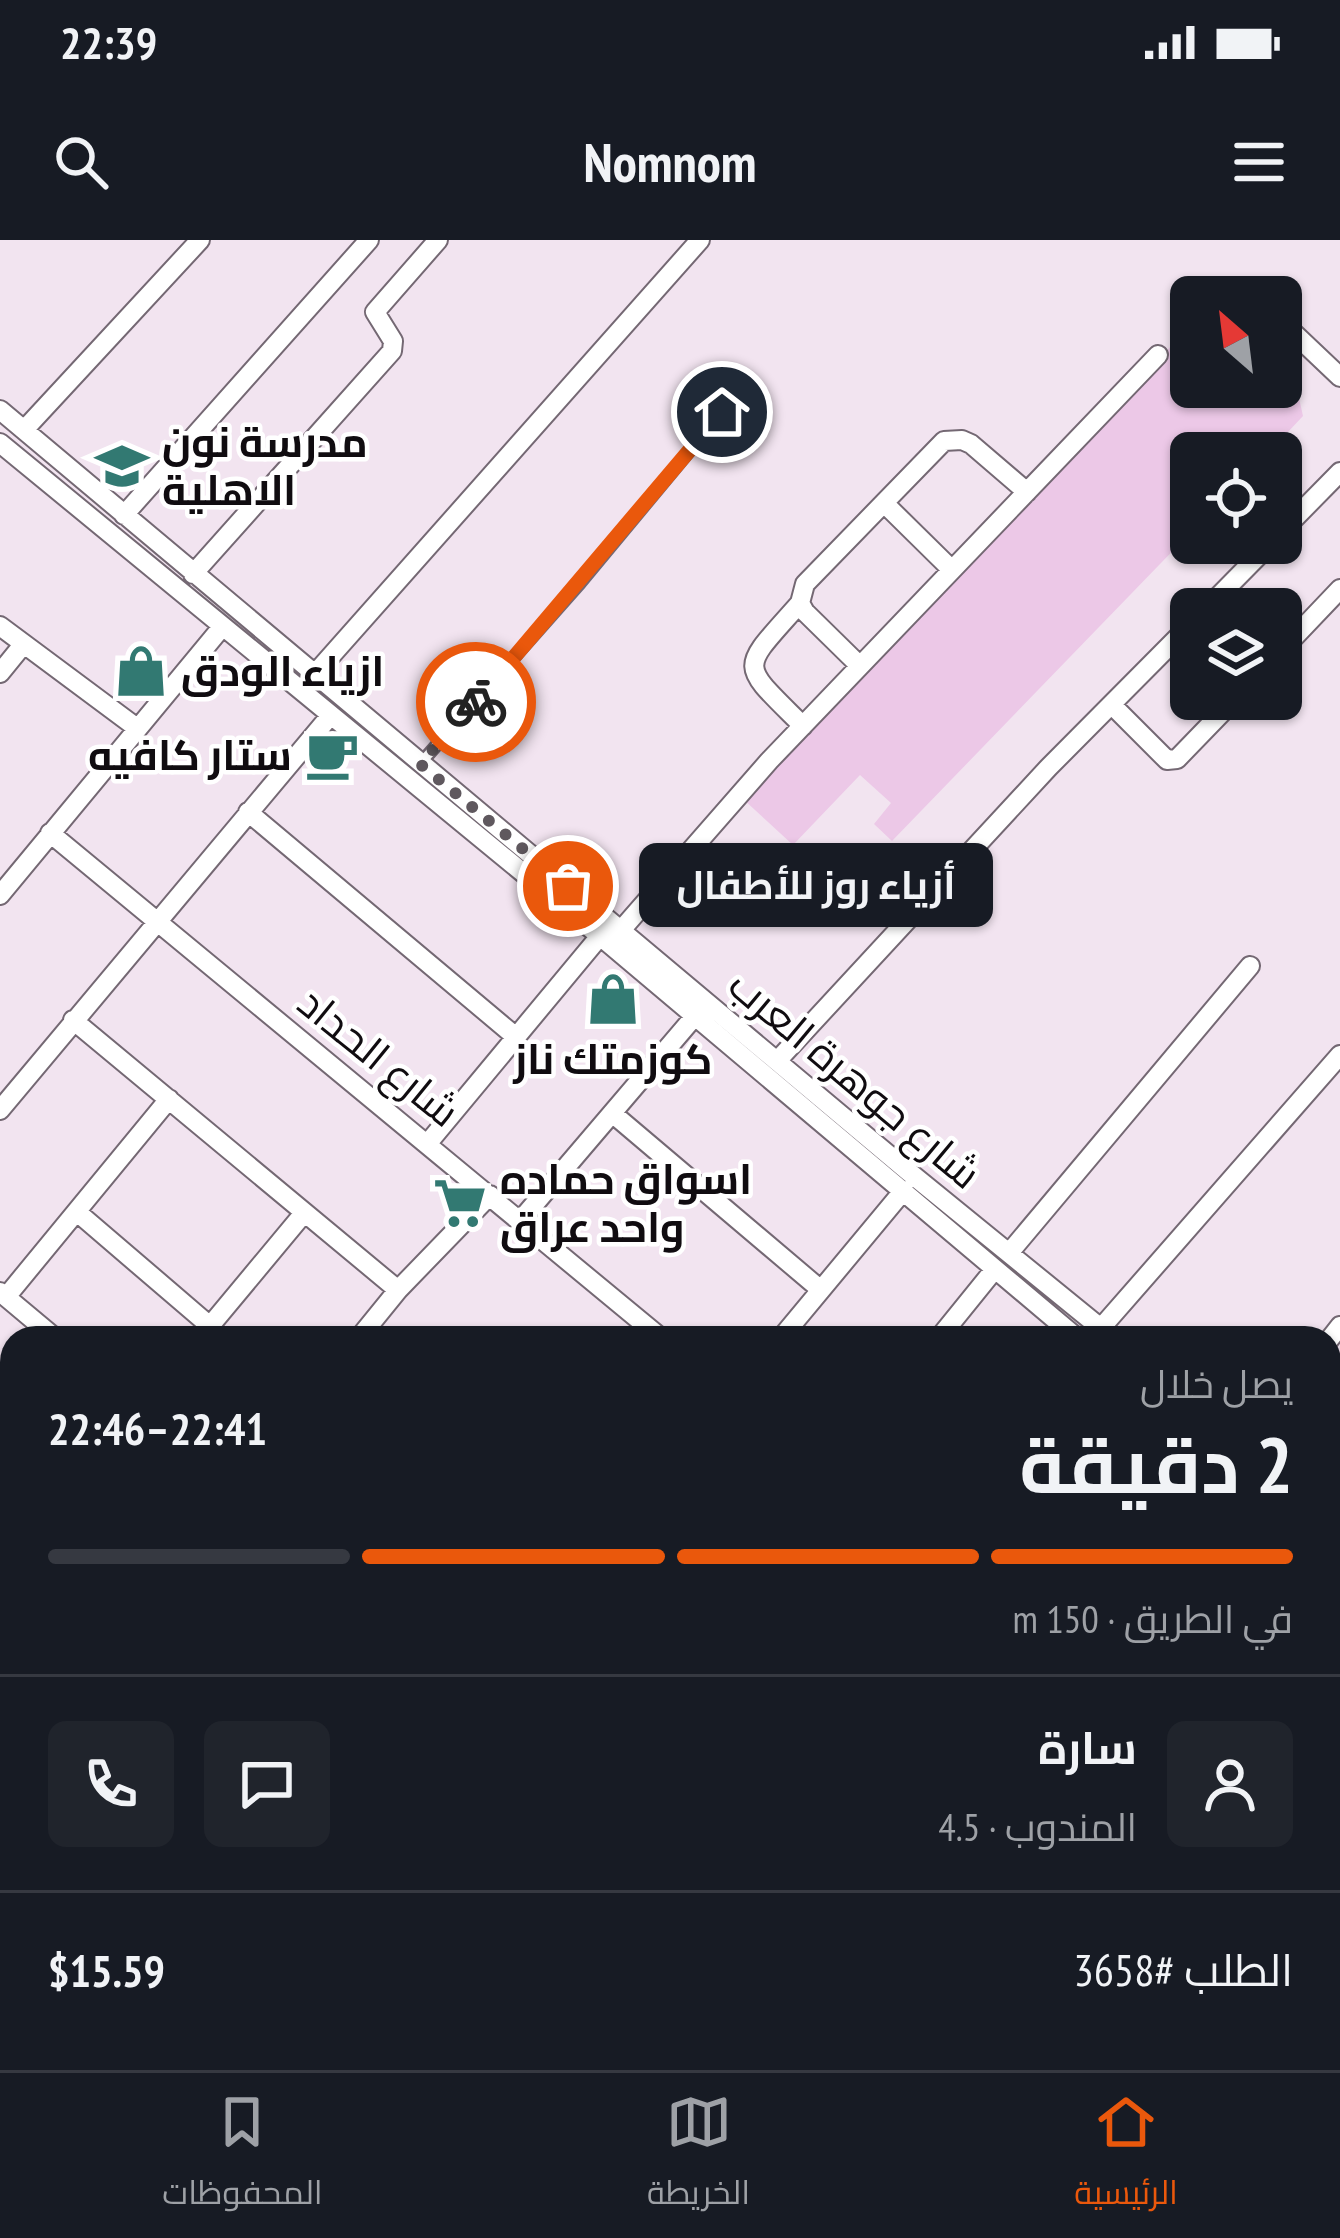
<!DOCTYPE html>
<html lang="ar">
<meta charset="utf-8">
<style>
:root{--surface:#171b24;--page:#20242c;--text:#f1f3f6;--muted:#9ea1a6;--line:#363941;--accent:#ea580c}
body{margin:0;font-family:"PT Sans Narrow",Cairo,sans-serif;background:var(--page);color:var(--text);direction:rtl;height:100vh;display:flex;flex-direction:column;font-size:45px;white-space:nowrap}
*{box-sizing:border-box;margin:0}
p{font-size:39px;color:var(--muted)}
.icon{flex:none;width:66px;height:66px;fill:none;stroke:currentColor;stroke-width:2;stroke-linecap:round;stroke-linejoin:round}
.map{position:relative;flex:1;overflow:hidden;direction:ltr}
.panel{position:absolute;left:0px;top:1086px;width:1341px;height:744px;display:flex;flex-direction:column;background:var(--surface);border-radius:36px 36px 0 0;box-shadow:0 3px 9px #0004;direction:rtl}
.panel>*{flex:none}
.needle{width:78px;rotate:332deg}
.controls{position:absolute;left:1170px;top:36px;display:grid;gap:24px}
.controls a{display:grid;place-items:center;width:132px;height:132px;border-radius:18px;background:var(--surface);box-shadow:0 3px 9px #0004;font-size:60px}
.pin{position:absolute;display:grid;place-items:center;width:102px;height:102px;color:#fff;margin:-51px;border:6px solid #fff;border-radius:50%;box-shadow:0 3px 12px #0007}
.courier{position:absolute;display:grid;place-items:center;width:120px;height:120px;margin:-60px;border:9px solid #ea580c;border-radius:50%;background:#fff;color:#222;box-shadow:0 3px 15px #0007}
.bubble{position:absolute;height:84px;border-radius:18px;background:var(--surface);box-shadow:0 3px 9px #0004;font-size:39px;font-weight:700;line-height:84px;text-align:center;direction:rtl}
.overview em{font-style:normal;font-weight:700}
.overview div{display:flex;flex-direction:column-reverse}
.overview{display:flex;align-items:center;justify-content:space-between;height:204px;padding:0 48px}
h1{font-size:78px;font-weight:700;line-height:90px}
.bar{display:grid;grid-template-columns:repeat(4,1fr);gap:18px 12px;align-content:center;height:144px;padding:0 48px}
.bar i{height:15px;border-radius:9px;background:var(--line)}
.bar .on{background:var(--accent)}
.bar p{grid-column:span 4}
.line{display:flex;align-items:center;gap:30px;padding:0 48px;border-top:3px solid var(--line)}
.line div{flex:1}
.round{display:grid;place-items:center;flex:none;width:126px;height:126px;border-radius:18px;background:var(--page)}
.status{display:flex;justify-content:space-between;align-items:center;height:84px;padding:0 60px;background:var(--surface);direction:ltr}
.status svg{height:33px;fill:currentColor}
header{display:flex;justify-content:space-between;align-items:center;height:156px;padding:0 48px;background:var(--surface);font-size:54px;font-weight:700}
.menu{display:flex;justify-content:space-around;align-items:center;height:168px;border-top:3px solid var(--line);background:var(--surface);font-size:33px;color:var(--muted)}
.menu a{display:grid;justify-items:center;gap:6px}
.menu .on{color:var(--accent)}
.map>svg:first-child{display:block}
.green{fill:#ecc8e7}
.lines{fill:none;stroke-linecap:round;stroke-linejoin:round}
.service-casing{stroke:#746873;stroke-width:14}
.minor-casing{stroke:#746873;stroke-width:22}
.tertiary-casing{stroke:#746873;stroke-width:26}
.service{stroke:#fff;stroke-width:9}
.minor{stroke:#fff;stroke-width:18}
.tertiary{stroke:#fff;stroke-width:21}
.done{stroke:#5f585e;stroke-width:12;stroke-dasharray:0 21.6}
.route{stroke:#ea580c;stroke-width:15}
.labels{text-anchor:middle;stroke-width:9;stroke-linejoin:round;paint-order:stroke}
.poi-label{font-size:42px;font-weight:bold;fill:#100c10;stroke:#fff;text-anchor:start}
.street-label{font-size:42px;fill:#100c10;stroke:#fff}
</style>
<div class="status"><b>22:39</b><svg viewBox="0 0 49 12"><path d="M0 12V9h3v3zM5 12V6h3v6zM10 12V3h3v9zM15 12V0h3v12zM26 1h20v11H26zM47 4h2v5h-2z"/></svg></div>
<header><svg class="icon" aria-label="menu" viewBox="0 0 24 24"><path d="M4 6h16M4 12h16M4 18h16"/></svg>Nomnom<svg class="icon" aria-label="search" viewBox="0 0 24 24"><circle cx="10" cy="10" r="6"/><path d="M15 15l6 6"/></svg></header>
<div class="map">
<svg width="1340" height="1830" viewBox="0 0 1340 1830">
<rect width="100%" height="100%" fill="#f2e4f0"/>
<path class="green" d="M1191,84V147H1281V137L1299,158L1303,176L1268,213H1191V292L892,601L874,584L891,563L860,535L793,605L743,559L1075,212Z
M1340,1515V1641L1329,1633V1529Z"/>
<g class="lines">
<g class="service-casing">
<path id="service" d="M420,524L580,343L722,172"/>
</g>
<g class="minor-casing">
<path id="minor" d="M1281,81L1340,137
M0,170L909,932L1113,1098
M24,190L200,0
M0,203L600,696L1077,1098
M884,263L952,330
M124,275L369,0
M1281,292L1340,232
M193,334L392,111L393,101L375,72L438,0
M800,363C739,432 738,421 803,486
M1206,369L1271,303
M0,386L137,488
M1281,411L1340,349
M860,426L805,372L800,363L805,344L944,201L962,200L971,204L1027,252
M0,433L22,406
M314,435L700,0
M1112,465L1167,520L1177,519L1235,459
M248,572L516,797
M50,593L661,1098
M0,655L222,387
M622,689L769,521L1158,115
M73,780L398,1050
M777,821L1049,527L1191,384
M0,870L330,476
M612,873L821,1050
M428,903L600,696
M77,972L210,1086
M520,981L694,777
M1009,1013L1250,726
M0,1052L55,1098
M6,1057L169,859
M1101,1088L1340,815
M200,1098L304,973
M359,1098L398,1050L490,955
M781,1098L904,950
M939,1098L994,1030
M1329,1100L1340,1086
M1329,1302L1340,1312
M0,1432L12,1418
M0,1461L12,1466
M1329,1499L1340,1486
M0,1646L12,1632
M1329,1655L1340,1663
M211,1818L225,1830
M449,1818L465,1830
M1098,1818L1113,1830
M363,1830L373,1818
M525,1830L535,1818
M1057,1830L1067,1818"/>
</g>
<g class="tertiary-casing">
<path id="tertiary" d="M0,1238L12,1248
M1329,1258L1340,1244
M0,1264L12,1273
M1329,1294L1340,1281
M0,1817L16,1830
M674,1818L689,1830
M703,1818L717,1830
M853,1830L862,1818
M879,1830L890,1818"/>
</g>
<use href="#service" class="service"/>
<use href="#minor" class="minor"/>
<use href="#tertiary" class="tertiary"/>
</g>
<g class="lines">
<path class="done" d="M476,462L420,524L568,646"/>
<path class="route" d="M476,462L722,172"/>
</g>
<defs>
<g id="school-bare" transform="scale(4.14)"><path d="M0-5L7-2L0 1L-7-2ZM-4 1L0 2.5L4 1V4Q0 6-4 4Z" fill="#327972" stroke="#fff" stroke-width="2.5" paint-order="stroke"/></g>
<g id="shop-bare" transform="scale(4.14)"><path d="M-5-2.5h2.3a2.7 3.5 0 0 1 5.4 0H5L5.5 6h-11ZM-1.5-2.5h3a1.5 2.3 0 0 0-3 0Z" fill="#327972" stroke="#fff" stroke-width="2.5" paint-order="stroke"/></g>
<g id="cafe-bare" transform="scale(4.14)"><path d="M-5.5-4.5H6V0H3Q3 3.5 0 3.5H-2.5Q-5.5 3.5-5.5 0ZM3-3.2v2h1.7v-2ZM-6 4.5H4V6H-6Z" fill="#327972" stroke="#fff" stroke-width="2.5" paint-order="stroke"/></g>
<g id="supermarket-bare" transform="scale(4.14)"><path d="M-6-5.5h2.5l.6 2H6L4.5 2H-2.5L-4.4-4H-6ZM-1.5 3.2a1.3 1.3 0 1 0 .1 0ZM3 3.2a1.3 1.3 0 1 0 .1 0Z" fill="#327972" stroke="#fff" stroke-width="2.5" paint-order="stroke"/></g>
</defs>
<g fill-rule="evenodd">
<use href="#school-bare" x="122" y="226"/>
<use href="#shop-bare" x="141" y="431"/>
<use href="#cafe-bare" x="332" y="515"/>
<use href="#shop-bare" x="613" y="759"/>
<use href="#supermarket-bare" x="460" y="963"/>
</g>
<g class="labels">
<g class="poi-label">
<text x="162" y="217">مدرسة نون<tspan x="162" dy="48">الاهلية</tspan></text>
<text x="181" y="446">ازياء الودق</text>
<text x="292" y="530" text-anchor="end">ستار كافيه</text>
<text x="613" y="834" text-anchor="middle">كوزمتك ناز</text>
<text x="500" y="954">اسواق حماده<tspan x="500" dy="48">واحد عراق</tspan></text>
</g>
<g class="street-label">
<text transform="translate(379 817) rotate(39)" y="15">شارع الحداد</text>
<text transform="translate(855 839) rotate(40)" y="15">شارع جوهرة العرب</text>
</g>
</g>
</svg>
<div class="controls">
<a><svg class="needle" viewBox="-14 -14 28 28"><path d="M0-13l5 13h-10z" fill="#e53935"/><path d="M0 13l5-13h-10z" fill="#9ea1a6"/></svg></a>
<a><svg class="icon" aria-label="locate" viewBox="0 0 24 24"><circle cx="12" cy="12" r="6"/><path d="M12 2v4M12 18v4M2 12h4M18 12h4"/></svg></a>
<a><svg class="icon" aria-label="layers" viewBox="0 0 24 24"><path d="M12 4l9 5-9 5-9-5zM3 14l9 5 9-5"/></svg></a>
</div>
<div class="pin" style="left:568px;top:646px;background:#ea580c"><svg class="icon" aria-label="bag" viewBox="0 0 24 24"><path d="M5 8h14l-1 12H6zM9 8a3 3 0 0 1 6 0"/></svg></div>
<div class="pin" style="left:722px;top:172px;background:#1f2937"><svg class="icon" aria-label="home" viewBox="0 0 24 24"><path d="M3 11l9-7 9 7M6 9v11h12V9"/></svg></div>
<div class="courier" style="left:476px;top:462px"><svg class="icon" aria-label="bike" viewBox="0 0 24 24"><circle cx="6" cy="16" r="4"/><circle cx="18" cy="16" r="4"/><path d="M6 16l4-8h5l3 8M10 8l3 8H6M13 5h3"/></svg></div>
<div class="bubble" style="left:639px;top:603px;width:354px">أزياء روز للأطفال</div>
<section class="panel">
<div class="overview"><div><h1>2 دقيقة</h1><p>يصل خلال</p></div><em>22:41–22:46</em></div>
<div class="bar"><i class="on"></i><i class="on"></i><i class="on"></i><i></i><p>في الطريق · 150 m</p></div>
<div class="line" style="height:216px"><a class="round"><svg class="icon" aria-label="person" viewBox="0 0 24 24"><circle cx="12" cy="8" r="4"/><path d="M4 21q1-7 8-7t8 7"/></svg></a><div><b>سارة</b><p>المندوب · 4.5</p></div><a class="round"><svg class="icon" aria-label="chat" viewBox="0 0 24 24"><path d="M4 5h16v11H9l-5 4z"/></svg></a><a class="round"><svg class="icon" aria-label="phone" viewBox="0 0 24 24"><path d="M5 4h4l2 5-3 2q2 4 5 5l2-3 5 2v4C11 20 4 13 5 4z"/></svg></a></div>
<div class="line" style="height:156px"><div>الطلب #3658</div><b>$15.59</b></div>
</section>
</div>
<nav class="menu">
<a class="on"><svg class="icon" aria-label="home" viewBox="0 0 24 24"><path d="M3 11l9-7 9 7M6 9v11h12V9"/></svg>الرئيسية</a>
<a><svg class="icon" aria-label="map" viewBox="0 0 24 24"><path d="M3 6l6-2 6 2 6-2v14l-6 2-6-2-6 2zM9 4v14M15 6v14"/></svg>الخريطة</a>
<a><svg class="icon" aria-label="saved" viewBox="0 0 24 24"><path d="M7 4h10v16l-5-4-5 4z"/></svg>المحفوظات</a>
</nav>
